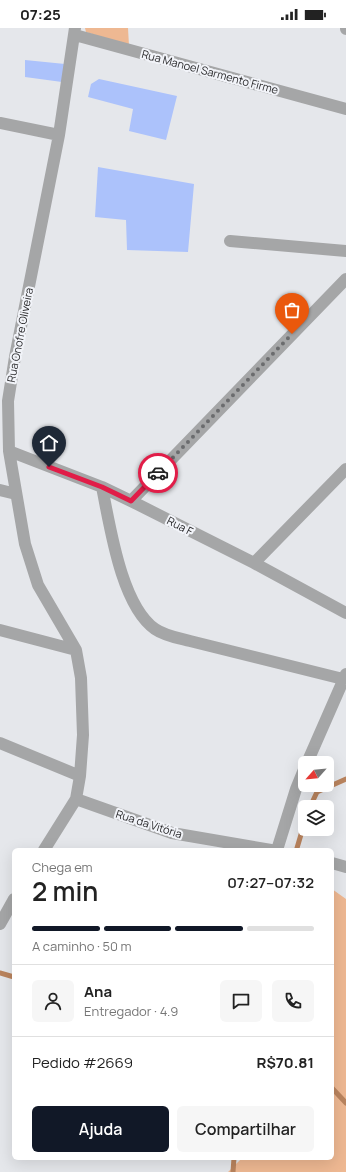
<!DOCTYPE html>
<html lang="pt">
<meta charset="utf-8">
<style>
:root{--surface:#fff;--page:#f6f6f6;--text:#222;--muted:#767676;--line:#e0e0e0;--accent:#111827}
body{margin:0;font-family:Manrope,sans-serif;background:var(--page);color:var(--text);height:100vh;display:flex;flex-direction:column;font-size:15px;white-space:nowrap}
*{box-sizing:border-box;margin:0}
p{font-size:13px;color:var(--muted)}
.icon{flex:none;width:22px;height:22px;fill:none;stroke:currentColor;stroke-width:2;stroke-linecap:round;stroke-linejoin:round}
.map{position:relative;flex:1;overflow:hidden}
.side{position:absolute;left:12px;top:820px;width:322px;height:312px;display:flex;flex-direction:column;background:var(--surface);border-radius:6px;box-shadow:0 4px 16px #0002}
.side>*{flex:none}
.needle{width:26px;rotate:243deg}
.fabs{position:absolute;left:298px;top:728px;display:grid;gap:8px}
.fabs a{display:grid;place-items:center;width:36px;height:36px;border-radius:6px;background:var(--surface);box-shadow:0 4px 16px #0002;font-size:20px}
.pin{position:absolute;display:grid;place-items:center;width:34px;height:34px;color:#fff;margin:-41px -17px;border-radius:50% 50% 50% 0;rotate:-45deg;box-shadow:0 0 4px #0007}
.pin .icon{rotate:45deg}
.courier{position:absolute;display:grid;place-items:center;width:40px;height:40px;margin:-20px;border:3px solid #e11d48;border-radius:50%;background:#fff;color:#222;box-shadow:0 1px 5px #0007}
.head em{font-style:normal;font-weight:600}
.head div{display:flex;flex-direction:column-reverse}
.head{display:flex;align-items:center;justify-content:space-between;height:68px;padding:0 20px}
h1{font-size:26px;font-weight:600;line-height:30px}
.bar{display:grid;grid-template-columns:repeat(4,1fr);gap:6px 4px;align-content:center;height:48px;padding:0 20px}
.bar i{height:5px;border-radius:3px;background:var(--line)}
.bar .active{background:var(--accent)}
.bar p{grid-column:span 4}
.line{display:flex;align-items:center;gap:10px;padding:0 20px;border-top:1px solid var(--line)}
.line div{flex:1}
.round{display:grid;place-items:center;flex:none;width:42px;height:42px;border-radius:6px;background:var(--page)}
.button{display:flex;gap:8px;margin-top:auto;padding:8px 20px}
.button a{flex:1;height:46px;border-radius:6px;background:var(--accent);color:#fff;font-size:16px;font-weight:600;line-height:46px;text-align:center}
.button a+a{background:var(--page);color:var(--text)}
.status{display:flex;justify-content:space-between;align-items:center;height:28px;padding:0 20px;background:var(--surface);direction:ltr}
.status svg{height:11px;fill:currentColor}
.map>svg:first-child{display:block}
.green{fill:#eeb892}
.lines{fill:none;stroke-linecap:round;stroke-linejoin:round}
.stream{stroke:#ba845e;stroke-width:5}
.building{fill:#acc2fb}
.minor{stroke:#a5a6a7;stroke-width:12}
.done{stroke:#6b6c6e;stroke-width:4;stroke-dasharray:0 7.2}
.route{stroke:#e11d48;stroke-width:5}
.labels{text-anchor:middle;stroke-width:4;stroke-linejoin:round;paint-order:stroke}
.street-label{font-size:11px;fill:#29292b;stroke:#f2f4f9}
</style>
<div class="status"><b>07:25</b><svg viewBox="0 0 49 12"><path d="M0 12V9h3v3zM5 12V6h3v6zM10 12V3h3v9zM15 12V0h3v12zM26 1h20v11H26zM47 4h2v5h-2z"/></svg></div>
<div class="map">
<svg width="346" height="1144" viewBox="0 0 346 1144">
<rect width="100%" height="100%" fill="#e5e7eb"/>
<path class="green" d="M85,0H128L129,18L86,4Z
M332,861L346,871V1144H228L242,1130H332Z"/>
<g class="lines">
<path class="stream" d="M310,779L317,764L346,751
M297,820L305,793
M0,945L14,949
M332,1060L346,1075
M233,1144L234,1130"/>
</g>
<path class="building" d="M25,32L65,36L62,54L25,49Z
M99,51L177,68L166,112L129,103L133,81L88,69L91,56Z
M98,139L194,156L188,224L127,222L126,192L95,189Z"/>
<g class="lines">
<path class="minor" d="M346,0V1
M75,7L346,81
M0,95L59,107
M230,213L346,223
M9,423L102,459L131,473L254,535L346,585
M102,459C110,498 121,577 155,601C165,608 178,610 190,613L343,651
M0,462L16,466
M131,473L346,251
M254,535L346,441
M0,602L76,622
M0,715L80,748
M307,735L346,646
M76,771L172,805L271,822
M44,822L76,771L80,748L83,707L81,650L76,622L38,557L25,516L9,423L8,373L15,329L59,107L75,0
M277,822L296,761L305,739
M332,835L346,839
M0,896L14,871"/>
</g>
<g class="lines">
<path class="done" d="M158,445L292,306"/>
<path class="route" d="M49,439L102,459L131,473L158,445"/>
</g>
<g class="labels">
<g class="street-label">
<text transform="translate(210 44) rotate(15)" y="4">Rua Manoel Sarmento Firme</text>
<text transform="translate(20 307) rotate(-79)" y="4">Rua Onofre Oliveira</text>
<text transform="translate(180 498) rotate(27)" y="4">Rua F</text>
<text transform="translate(149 796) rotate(18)" y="4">Rua da Vitória</text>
</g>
</g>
</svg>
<div class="fabs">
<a><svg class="needle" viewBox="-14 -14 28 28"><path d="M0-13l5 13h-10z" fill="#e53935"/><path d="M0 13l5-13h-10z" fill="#767676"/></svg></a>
<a><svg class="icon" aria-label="layers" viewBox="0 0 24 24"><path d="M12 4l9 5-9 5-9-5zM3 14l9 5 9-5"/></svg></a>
</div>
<div class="pin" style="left:292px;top:306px;background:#ea580c"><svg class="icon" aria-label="bag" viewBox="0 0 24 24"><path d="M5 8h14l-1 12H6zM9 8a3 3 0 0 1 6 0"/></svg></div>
<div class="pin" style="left:49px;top:439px;background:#1f2937"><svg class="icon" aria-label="home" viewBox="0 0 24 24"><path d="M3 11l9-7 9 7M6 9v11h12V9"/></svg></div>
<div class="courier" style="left:158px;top:445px"><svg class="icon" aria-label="car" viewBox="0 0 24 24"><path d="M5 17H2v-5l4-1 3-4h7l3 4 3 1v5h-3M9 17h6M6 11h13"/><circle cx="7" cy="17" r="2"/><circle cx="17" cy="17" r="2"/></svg></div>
<section class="side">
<div class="head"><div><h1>2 min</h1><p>Chega em</p></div><em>07:27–07:32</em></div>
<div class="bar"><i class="active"></i><i class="active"></i><i class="active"></i><i></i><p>A caminho · 50 m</p></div>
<div class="line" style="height:72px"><a class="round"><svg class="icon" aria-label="person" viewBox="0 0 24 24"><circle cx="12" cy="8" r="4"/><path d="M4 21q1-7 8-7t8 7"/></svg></a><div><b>Ana</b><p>Entregador · 4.9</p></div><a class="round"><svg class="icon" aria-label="chat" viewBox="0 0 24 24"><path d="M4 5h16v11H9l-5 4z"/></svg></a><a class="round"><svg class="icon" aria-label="phone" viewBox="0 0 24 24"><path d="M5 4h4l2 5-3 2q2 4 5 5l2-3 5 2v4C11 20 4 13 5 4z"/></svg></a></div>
<div class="line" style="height:52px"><div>Pedido #2669</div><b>R$70.81</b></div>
<div class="button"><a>Ajuda</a><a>Compartilhar</a></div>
</section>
</div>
